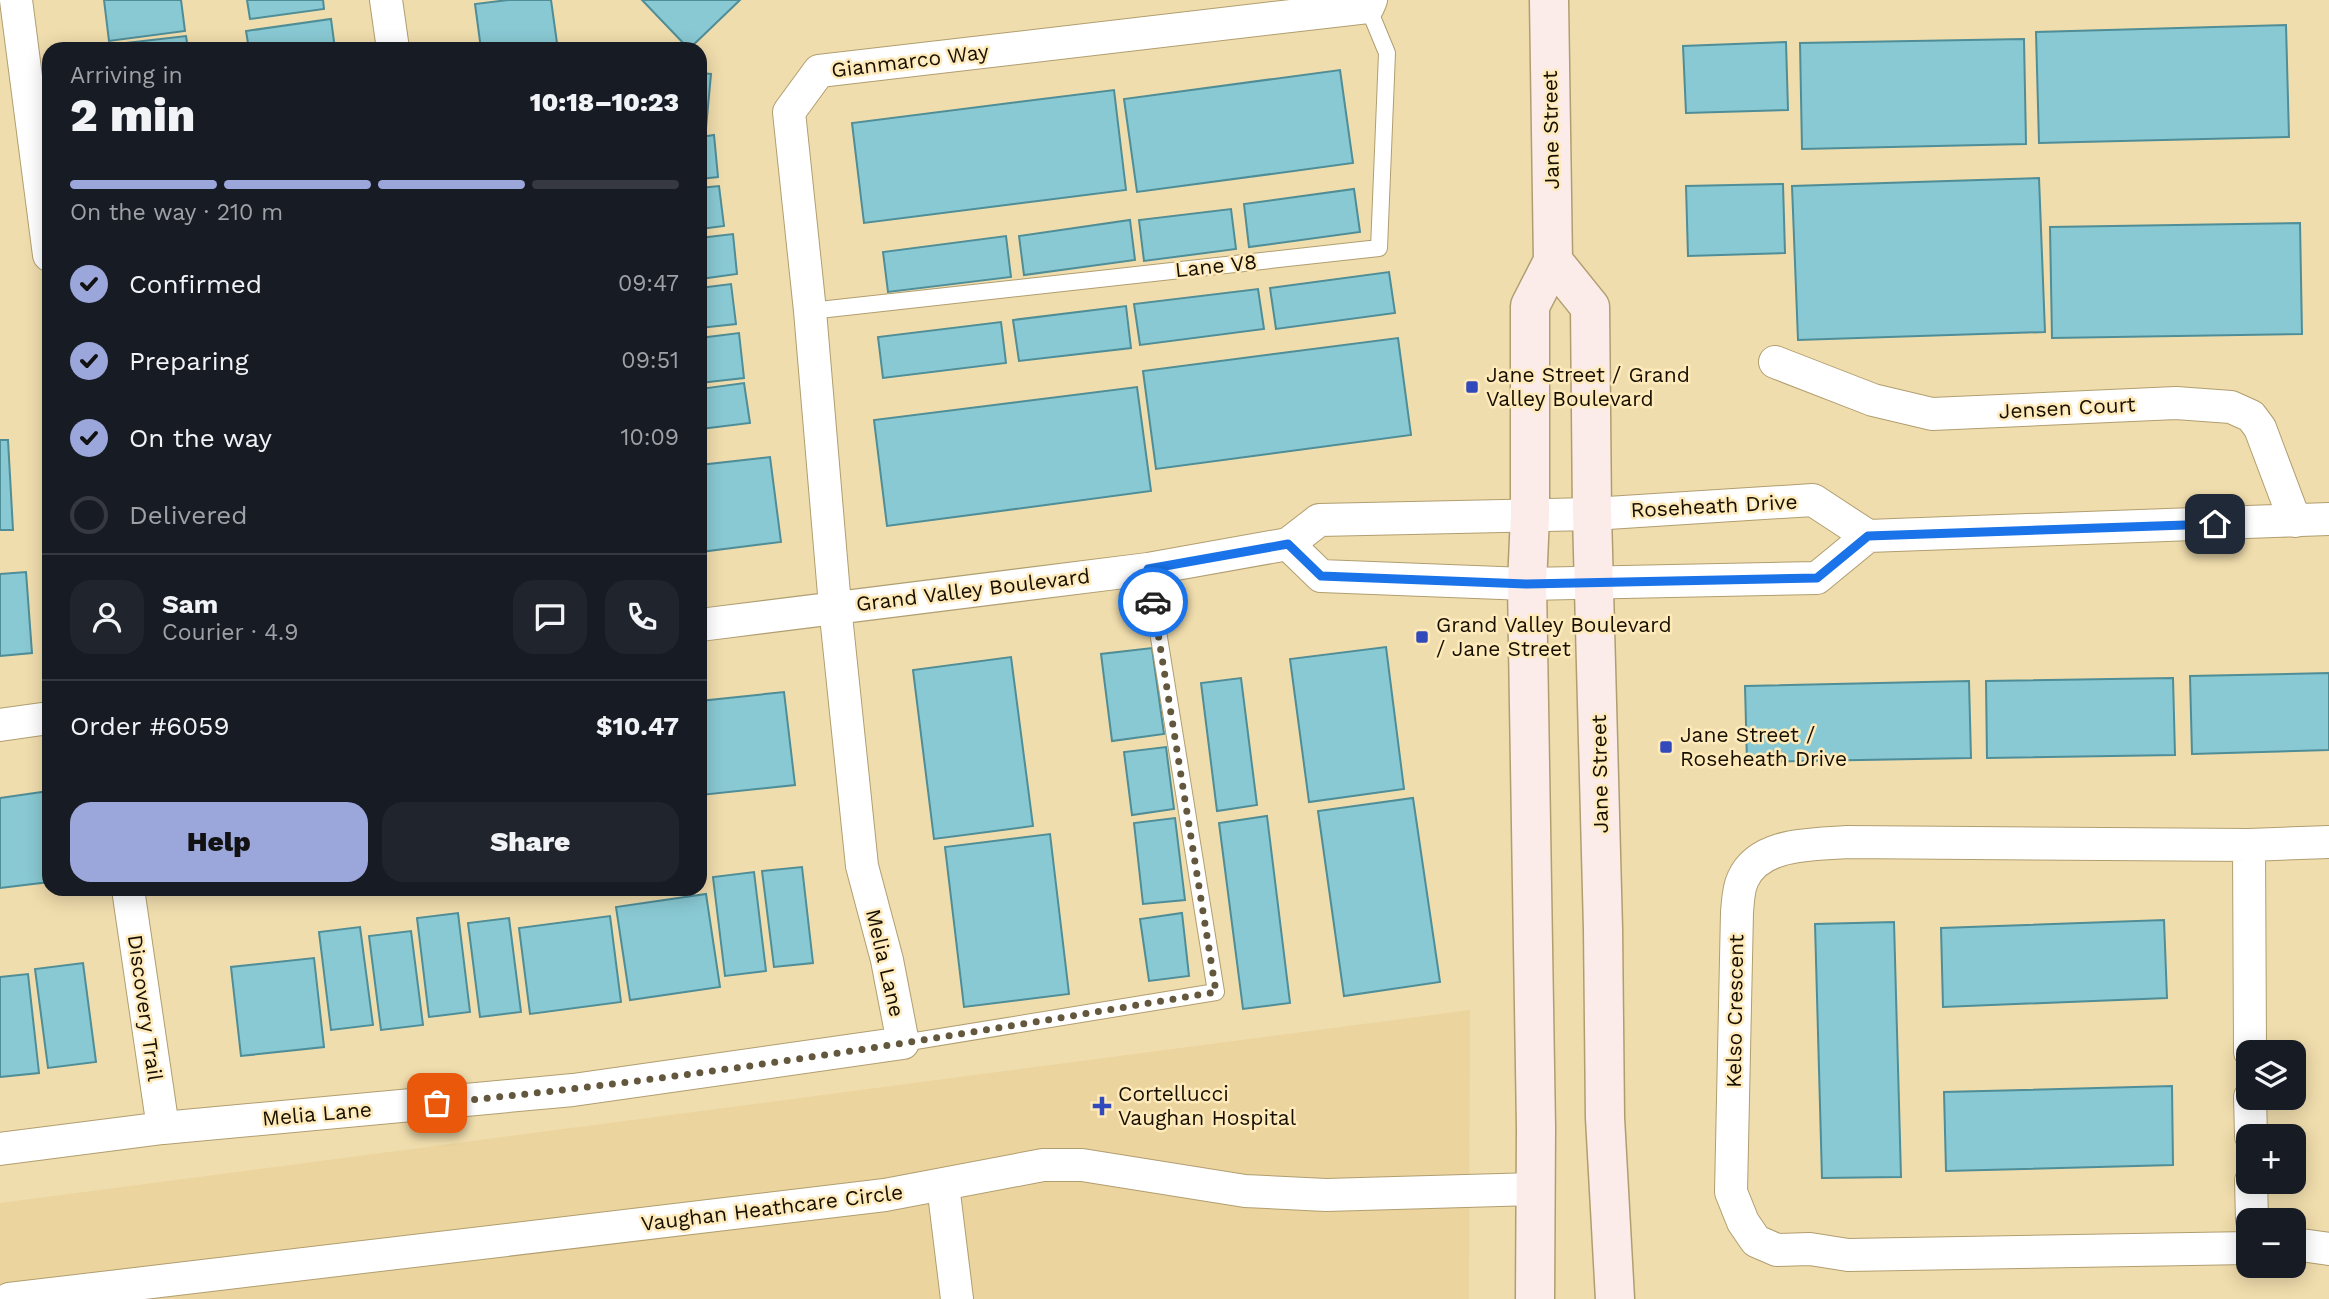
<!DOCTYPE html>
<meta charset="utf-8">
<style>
:root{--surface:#171b24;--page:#20242c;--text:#f1f3f6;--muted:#9ea1a6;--line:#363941;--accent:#9ba6db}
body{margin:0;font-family:"Work Sans",sans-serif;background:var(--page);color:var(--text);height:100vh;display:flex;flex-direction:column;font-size:26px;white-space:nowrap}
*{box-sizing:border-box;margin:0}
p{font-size:23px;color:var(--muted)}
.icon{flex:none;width:38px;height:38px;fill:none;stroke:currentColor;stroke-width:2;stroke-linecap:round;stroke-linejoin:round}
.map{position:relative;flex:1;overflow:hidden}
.details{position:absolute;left:42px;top:42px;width:665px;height:854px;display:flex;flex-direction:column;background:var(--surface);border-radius:21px;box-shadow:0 4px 18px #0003}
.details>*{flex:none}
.controls{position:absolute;left:2236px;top:1040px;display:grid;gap:14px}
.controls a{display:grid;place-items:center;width:70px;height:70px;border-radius:14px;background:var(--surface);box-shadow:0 4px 18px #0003;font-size:35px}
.pin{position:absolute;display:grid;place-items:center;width:60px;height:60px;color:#fff;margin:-30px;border-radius:14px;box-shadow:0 4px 10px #0006}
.courier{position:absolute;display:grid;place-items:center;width:70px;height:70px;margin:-35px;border:5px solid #1a73e8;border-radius:50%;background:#fff;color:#222;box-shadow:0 2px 9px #0007}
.head em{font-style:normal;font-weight:800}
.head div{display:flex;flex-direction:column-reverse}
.head{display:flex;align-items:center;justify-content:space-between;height:119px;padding:0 28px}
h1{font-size:46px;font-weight:800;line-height:52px}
.bar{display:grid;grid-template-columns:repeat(4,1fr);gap:10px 7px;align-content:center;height:84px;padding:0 28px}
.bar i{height:9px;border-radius:5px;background:var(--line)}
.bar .current{background:var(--accent)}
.bar p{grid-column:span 4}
.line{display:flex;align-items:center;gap:18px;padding:0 28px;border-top:2px solid var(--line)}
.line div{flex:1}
.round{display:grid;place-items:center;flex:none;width:74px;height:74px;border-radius:21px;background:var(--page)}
ol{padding:0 28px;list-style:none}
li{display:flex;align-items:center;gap:21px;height:77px}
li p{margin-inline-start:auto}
li .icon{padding:7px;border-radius:50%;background:var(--accent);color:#111;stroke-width:4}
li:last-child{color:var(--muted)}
li i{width:38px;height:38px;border:4px solid var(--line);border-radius:50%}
.button{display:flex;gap:14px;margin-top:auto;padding:14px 28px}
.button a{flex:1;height:80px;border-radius:21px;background:var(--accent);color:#111;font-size:28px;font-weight:800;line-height:80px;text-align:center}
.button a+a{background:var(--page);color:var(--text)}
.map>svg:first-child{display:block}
.built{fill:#ebd49d}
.building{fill:#89c9d3;stroke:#4f8d97;stroke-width:2}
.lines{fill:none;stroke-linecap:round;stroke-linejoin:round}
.service-casing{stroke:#b19e70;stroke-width:18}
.minor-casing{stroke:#b19e70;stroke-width:34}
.secondary-casing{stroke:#b19e70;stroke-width:41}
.service{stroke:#fff;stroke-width:16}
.minor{stroke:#fff;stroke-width:32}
.secondary{stroke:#fbecea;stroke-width:38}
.done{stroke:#63583d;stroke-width:7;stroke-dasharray:0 12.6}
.route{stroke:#1a73e8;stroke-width:9}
.poi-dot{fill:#3149ba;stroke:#feeaba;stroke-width:2.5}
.labels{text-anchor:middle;stroke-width:5;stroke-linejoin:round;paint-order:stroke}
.street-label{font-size:21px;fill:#171001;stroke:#feeaba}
.poi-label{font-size:21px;fill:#171001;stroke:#feeaba;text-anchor:start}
</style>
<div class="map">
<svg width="2329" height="1299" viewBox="0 0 2329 1299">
<rect width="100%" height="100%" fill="#f0ddad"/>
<path class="built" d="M1470,1010L1469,1299H0V1203Z"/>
<path class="building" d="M104,0H181L185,31L109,41Z
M247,0H323L324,9L250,19Z
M508,0H551L557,43L511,49H481L475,4Z
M642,0H740L689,49Z
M331,19L335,49H249L246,31Z
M2286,25L2289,137L2039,143L2036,32Z
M186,36L188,49H109V45Z
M2024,39L2026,144L1802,149L1800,43Z
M1786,42L1788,110L1686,113L1683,46Z
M1340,70L1353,163L1137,192L1124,99Z
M700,73L711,74L706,128H700Z
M1114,90L1126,190L864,223L852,123Z
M714,135L718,177L700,179V137Z
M2039,178L2045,332L1798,340L1792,186Z
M1783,184L1785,253L1688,256L1686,186Z
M719,186L724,226L700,229V188Z
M1354,189L1360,232L1249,247L1244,204Z
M1231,209L1236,249L1144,261L1139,220Z
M1130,220L1135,260L1024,275L1019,236Z
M2300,223L2302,334L2052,338L2050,227Z
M733,234L737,274L700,279V238Z
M1006,236L1011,277L888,292L883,252Z
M1389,272L1395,313L1276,329L1270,288Z
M731,284L736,324L700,328V288Z
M1258,289L1264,329L1140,345L1134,304Z
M1126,306L1131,348L1019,361L1013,320Z
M1001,322L1006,363L883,378L878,337Z
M739,333L744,378L700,383V338Z
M1398,338L1411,435L1156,469L1143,371Z
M744,383L750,423L700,429V389Z
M1137,387L1151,491L887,526L874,420Z
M0,440H8L13,530H0Z
M770,457L781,542L700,552V465Z
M26,572L32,653L0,656V574Z
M1386,647L1404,789L1309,802L1290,659Z
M1152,648L1164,734L1112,741L1101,654Z
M1011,657L1033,826L934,839L913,670Z
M2329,673V750L2192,754L2190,676Z
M1241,678L1257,805L1217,811L1201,683Z
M2173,678L2175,755L1987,758L1986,681Z
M1969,681L1971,758L1747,762L1745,686Z
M784,692L795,785L701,795L700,701Z
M1166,747L1174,809L1132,815L1124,752Z
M49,791V882L0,888V798Z
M1413,798L1440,982L1344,996L1318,811Z
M1267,816L1290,1003L1243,1009L1219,823Z
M1175,818L1185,900L1143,904L1134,823Z
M1050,834L1069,994L964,1007L945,847Z
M802,867L813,963L774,967L762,871Z
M754,872L766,971L725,976L713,877Z
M706,894L720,987L630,1000L616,907Z
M458,913L470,1012L429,1017L417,918Z
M1182,913L1189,976L1149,981L1140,919Z
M610,916L621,1002L530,1014L519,928Z
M509,918L521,1012L480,1017L468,923Z
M2164,920L2167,998L1943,1007L1941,928Z
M1894,922L1901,1177L1822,1178L1815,924Z
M360,927L373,1025L331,1030L319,932Z
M411,931L423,1025L381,1030L369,936Z
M314,958L324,1047L241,1056L231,967Z
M83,963L96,1062L48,1068L35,969Z
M28,974L39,1073L0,1077V977Z
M2172,1086L2173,1165L1946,1171L1944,1092Z"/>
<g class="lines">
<g class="service-casing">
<path id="service" d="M810,311L1379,248L1387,53L1368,7
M903,1043L1216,992L1148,569"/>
</g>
<g class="minor-casing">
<path id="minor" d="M16,0L49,255
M386,0L393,49
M1775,362L1873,400L1932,414L2176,403L2231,407L2251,416L2260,428L2295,521
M1288,544L1321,576L1527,584L1817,578L1868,536
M700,625L1148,569L1288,544L1319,520L1592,514L1813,500L1868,536L2329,519
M0,725L49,718
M2249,845L2250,1052
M128,889L163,1128
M2250,1097L2251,1136
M0,1149L163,1128L573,1090L903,1043L887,960L862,866L835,606L810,311L789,112L819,71L1368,7L1371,0
M2251,1181L2252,1220
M943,1185L957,1299
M2294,1244L2329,1249
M2249,1248L1848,1255L1810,1249L1777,1250L1756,1241L1743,1222L1731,1192L1737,912C1738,902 1738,889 1743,879C1760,842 1813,845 1847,842L2249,845L2329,842
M9,1299L885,1195L1043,1165H1082L1245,1191L1326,1195L1534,1189"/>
</g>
<g class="secondary-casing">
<path id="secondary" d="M1553,261L1590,307L1592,514L1603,929L1605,1118L1615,1299
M1535,1299L1536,1128L1527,584L1530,516V306L1553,261L1549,0"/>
</g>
<use href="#service" class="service"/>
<use href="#minor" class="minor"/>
<use href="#secondary" class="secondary"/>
</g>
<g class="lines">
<path class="done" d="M437,1103C698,1079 957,1035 1216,992L1153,602"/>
<path class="route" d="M1153,602L1148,569L1288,544L1321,576L1527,584L1817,578L1868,536L2215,524"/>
</g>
<g class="poi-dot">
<rect x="1465" y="380" width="14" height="14" rx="3.5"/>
<rect x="1415" y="630" width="14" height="14" rx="3.5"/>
<rect x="1659" y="740" width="14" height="14" rx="3.5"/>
<path d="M1098.5 1095.5h7v7h7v7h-7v7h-7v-7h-7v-7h7z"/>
</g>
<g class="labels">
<g class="street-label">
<text transform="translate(910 61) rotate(-7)" y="7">Gianmarco Way</text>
<text transform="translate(1551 130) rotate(-91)" y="7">Jane Street</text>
<text transform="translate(1216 266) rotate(-6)" y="7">Lane V8</text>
<text transform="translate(2067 408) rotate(-3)" y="7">Jensen Court</text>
<text transform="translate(1714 506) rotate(-3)" y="7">Roseheath Drive</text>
<text transform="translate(973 590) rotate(-7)" y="7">Grand Valley Boulevard</text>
<text transform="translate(1600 774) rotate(-91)" y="7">Jane Street</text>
<text transform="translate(885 963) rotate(77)" y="7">Melia Lane</text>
<text transform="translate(145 1008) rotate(82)" y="7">Discovery Trail</text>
<text transform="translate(1735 1011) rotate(-89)" y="7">Kelso Crescent</text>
<text transform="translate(317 1114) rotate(-5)" y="7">Melia Lane</text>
<text transform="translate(772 1208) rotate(-7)" y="7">Vaughan Heathcare Circle</text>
</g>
<g class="poi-label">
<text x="1486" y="382">Jane Street / Grand<tspan x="1486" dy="24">Valley Boulevard</tspan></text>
<text x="1436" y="632">Grand Valley Boulevard<tspan x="1436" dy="24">/ Jane Street</tspan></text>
<text x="1680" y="742">Jane Street /<tspan x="1680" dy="24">Roseheath Drive</tspan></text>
<text x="1118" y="1101">Cortellucci<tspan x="1118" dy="24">Vaughan Hospital</tspan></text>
</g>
</g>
</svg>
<div class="controls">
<a><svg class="icon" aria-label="layers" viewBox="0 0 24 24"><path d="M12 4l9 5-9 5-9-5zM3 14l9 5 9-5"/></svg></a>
<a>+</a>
<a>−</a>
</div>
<div class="pin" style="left:437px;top:1103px;background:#ea580c"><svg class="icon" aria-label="bag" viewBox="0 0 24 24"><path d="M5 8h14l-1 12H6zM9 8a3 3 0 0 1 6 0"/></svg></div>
<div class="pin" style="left:2215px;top:524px;background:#1f2937"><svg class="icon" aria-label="home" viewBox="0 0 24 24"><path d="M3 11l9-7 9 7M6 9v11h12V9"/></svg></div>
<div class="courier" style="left:1153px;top:602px"><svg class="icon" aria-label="car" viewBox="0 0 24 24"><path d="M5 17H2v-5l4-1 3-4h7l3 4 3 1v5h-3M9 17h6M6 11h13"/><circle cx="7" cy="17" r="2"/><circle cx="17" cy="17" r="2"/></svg></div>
<section class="details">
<div class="head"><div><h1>2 min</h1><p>Arriving in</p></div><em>10:18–10:23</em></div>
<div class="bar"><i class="current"></i><i class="current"></i><i class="current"></i><i></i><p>On the way · 210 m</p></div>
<ol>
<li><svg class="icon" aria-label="check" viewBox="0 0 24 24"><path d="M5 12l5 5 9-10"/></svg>Confirmed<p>09:47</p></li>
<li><svg class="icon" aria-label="check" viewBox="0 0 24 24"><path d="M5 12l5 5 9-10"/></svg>Preparing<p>09:51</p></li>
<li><svg class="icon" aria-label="check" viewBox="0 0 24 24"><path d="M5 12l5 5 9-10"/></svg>On the way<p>10:09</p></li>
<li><i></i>Delivered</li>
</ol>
<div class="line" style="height:126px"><a class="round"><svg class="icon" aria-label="person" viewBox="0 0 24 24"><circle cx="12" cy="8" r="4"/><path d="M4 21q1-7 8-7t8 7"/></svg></a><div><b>Sam</b><p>Courier · 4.9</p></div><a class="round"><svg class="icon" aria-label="chat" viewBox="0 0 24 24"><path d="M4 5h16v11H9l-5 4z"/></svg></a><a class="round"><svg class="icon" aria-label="phone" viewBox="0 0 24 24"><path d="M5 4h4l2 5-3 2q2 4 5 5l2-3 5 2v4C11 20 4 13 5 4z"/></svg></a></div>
<div class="line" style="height:91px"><div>Order #6059</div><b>$10.47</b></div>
<div class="button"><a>Help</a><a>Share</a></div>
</section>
</div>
